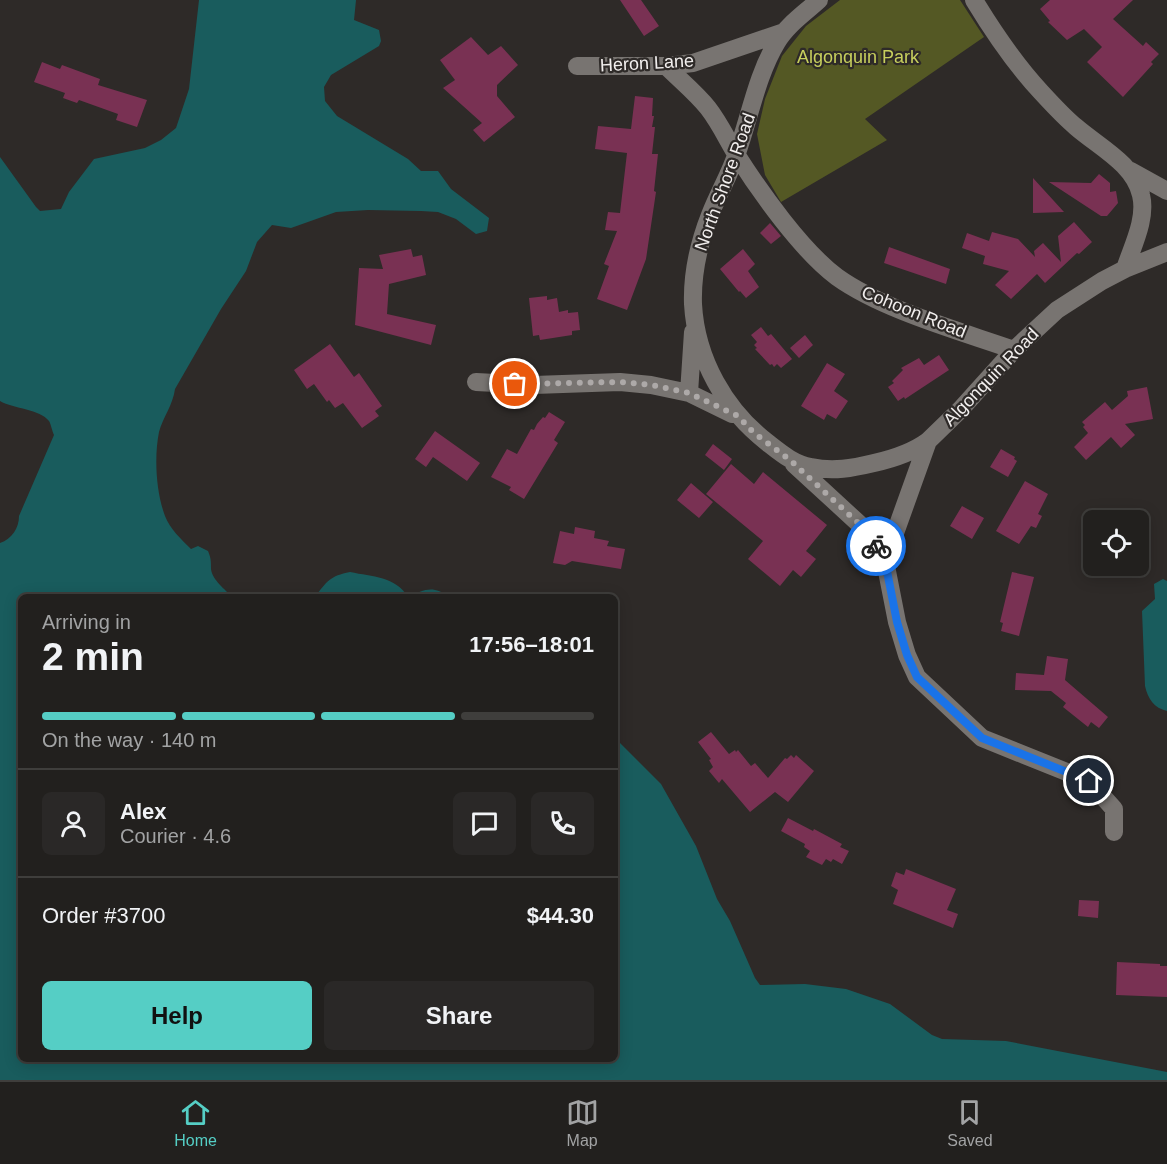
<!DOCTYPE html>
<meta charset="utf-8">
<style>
:root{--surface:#22201e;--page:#2a2827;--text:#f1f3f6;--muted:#a2a3a4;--line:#3f3e3c;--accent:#55cec5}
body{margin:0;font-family:Helvetica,sans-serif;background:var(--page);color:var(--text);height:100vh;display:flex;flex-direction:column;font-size:22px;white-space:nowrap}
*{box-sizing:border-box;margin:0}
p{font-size:20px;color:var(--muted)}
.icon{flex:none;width:33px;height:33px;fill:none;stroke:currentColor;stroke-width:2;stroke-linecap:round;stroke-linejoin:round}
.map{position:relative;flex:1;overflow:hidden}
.drawer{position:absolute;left:18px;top:594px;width:600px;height:468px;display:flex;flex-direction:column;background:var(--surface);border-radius:9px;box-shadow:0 3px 15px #0003,0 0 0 2px var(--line)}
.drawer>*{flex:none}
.fabs{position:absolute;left:1083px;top:510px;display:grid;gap:12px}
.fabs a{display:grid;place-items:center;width:66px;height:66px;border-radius:9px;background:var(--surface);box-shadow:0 3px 15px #0003,0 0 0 2px var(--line);font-size:30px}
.pin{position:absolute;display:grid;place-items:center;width:51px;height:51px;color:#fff;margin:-26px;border:3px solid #fff;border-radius:50%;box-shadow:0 2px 6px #0007}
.courier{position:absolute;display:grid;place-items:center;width:60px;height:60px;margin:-30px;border:4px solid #1a73e8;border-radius:50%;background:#fff;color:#222;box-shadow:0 2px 8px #0007}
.overview em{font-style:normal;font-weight:800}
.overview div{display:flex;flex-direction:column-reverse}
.overview{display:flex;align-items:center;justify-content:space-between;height:102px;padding:0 24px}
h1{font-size:39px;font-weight:800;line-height:45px}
.bar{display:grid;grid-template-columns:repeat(4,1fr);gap:9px 6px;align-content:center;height:72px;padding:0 24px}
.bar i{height:8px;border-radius:4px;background:var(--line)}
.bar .on{background:var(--accent)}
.bar p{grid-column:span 4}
.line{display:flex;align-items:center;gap:15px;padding:0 24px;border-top:2px solid var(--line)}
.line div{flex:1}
.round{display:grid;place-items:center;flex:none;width:63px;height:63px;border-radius:9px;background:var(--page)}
.primary-button{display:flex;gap:12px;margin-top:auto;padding:12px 24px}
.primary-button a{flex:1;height:69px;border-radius:9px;background:var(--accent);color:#111;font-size:24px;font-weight:800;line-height:69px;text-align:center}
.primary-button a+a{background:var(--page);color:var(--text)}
.tabs{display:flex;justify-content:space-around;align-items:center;height:84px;border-top:2px solid var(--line);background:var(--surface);font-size:16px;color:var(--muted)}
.tabs a{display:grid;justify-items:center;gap:3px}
.tabs .on{color:var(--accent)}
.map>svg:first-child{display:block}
.green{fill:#545824}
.water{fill:#195c5d}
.building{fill:#793153}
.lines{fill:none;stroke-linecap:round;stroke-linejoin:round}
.minor{stroke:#787471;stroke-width:18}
.done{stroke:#ada9a8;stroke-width:6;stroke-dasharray:0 10.8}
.route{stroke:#1a73e8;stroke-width:8}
.labels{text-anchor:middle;stroke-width:4.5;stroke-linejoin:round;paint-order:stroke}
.park-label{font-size:18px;fill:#c7cf5d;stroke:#2e2a28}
.street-label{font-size:18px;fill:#f1eeed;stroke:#2e2a28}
</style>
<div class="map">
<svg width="1167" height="1080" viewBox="0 0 1167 1080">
<rect width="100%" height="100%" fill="#2e2a28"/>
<path class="green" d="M840,0H960L984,37L865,119L887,140L781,202L765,175L757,134L765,99L782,56L806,26Z"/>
<path class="water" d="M199,0H356L354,20L379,30L381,41L379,46L331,75L324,87L325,101L337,116L408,159L421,171H438L451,189L489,218L487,231L476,234L456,219L438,212L421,211L368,210L336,212L291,228L272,225L257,242L246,271L221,309L175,389C173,405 163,417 159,432C154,457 156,492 165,516C170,529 181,539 191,549L198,546L208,551C211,558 211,561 211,569C212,580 226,590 232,597H21V1059H615V738L661,784L696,846L717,899L730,921L755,978L760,985L805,984L846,989L890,1004L932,1035L942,1039L1006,1041L1167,1072V1080H0V543C12,539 19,528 19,516L54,435C52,431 51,424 49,421C40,409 14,409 0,401V157L36,207L40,211L61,209L69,192L94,159L145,148L161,140L176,128L189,89Z
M350,572C373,577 395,576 408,597C424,589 434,585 449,597H315C327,581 330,576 350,572Z
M1163,579L1167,581V711C1154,708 1148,699 1145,686L1142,611L1155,599L1154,584Z"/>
<path class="building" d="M620,0H641L659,26L644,36Z
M1050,0H1133L1113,19L1143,46L1146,42L1159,54L1151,62L1153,64L1123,97L1087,62L1102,47L1084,29L1067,40L1048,22L1050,21L1040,9Z
M471,37L488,55L501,46L518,65L497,85V96L515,117L484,142L473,130L482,123L443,88L455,80L440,60Z
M42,62L60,69L62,65L100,79L98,85L147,100L137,127L116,120L118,114L79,100L77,103L63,98L65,93L34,82Z
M635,96L653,98L652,116H654L652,127H655L652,154H658L654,191L656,192L646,259L627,310L597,299L609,266L604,264L617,231L605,230L608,212L620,213L627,153L595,149L598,126L631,129Z
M1099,174L1110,183V192L1116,191L1118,203L1107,216H1101L1049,182L1091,183Z
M1033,178L1064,212L1033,213Z
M1074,222L1092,242L1079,254L1077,253L1045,283L1037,274L1011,299L995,285L1009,271L983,264L985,256L962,248L967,233L989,241L992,232L1018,239L1035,257L1034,251L1043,243L1061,262L1058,236Z
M770,223L781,236L771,244L760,233Z
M889,247L950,269L946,284L884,263Z
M411,249L413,257L422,255L426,275L389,284L387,314L436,325L431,345L355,325L359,268L383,269L379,255Z
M743,249L755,264L748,271L759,287L746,298L740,291L739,292L720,269Z
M547,296V300L557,298L559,312L568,310V313L578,312L580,330L572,331V335L540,340L539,335L533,336L529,298Z
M761,327L768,336L771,334L792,359L781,368L777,364L774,367L772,364L770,365L755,349L757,348L754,345L757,342L751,335Z
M805,335L813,345L799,358L790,348Z
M330,344L354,377L359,373L382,406L375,411L379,416L362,428L343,403L335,408L329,400L327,402L314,384L307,389L294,370Z
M939,355L949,370L905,399L904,397L898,401L888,387L894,383L892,381L903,370L901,368L919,358L924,365Z
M827,363L845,374L834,391L848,401L836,419L827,414L824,420L801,406Z
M1147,387L1153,419L1125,424L1135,435L1121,448L1111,437L1086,460L1074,447L1088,433L1083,427L1085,425L1082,422L1105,402L1112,410L1128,396L1127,391Z
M549,412L565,422L554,440L558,443L524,499L509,490L511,487L491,477L507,449L517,454L531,429L534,430L537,424L543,417L545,418Z
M435,431L480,463L467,481L433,457L426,467L415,459Z
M713,444L732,459L724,470L705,455Z
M1001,449L1015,457L1014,459L1017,461L1008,477L990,467Z
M731,464L754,484L763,472L827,525L806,551L816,559L801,577L793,570L780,586L748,559L763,541L706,494Z
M1025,481L1048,494L1038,514L1042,516L1036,528L1031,526L1019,544L996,531Z
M691,483L713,502L699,518L677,500Z
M962,506L984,518L972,539L950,526Z
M575,527L595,531L594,538L609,541L607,546L625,549L621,569L572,561L565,565L553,563L560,531L574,534Z
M1012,572L1034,577L1019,636L1001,631L1003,623L1000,622Z
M1047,656L1068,659L1065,680L1108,717L1099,728L1091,722L1088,727L1063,707L1066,703L1051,691L1015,690L1016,673L1044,675Z
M711,732L729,754L735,750L736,752L738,750L751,766L755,763L768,778L785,758L787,759L791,755L794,758L796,755L814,771L788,802L775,792L750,812L722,779L719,783L709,771L713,767L709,760L711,759L698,742Z
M788,818L813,831L814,829L842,844L840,847L849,851L842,864L833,859L831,862L826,859L822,865L806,857L810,851L804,847L805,844L781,831Z
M906,869L956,889L947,910L958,914L953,928L893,904L898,890L891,886L896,872L904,875Z
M1079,900L1099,901L1098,918L1078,916Z
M1117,962L1160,964V966H1167V997L1116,995Z"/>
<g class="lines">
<path class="minor" d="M819,0C805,13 787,25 777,42C757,75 750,116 737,153C730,174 718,194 710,215C699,243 692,274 693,304C696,359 725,410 768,443C782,454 794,464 811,467C833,472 853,468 874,463C892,459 913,452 928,441
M974,0C994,33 1015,64 1041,92C1052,104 1064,117 1076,127C1099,147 1134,164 1141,195C1147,219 1132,247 1125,269
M577,66H666L693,63L784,32
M666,66C680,80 696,93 708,108C719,122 727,139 736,154C760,192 802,251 837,277C883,310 960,331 1014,350
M1131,171L1167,191
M476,382L534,385L620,382L651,385L689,393L732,414
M689,393L693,332
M794,464L868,532L885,561L897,622L907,655L917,677L982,738L1089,781L1114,809V832
M885,561L928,441L960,410L1014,350L1057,310L1102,281L1125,269L1167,252"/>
</g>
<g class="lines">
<path class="done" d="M515,384L620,382L651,385L689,393L738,416L753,432L790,460L868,532L876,546"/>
<path class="route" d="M876,546L885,561L897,622L907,655L917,677L982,738L1089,781"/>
</g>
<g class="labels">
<g class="park-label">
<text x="858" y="63">Algonquin Park</text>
</g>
<g class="street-label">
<text transform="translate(647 63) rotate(-3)" y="6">Heron Lane</text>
<text transform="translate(725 182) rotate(-70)" y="6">North Shore Road</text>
<text transform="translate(914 312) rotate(22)" y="6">Cohoon Road</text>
<text transform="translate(991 377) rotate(-46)" y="6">Algonquin Road</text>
</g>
</g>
</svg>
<div class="fabs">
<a><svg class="icon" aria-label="locate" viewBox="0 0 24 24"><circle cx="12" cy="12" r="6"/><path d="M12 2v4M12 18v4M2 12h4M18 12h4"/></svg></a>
</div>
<div class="pin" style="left:515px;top:384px;background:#ea580c"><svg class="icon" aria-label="bag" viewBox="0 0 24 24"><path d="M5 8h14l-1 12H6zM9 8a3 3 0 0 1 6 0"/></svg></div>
<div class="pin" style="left:1089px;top:781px;background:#1f2937"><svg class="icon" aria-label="home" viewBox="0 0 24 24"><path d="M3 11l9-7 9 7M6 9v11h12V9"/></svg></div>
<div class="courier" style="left:876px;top:546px"><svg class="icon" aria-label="bike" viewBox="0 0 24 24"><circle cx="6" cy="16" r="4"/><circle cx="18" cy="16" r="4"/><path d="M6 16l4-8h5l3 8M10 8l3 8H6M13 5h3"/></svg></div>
<section class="drawer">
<div class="overview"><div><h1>2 min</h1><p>Arriving in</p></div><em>17:56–18:01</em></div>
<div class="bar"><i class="on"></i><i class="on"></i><i class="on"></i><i></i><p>On the way · 140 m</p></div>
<div class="line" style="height:108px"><a class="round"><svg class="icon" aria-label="person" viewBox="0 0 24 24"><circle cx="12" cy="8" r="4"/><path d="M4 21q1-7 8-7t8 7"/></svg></a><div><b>Alex</b><p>Courier · 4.6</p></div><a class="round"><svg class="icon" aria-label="chat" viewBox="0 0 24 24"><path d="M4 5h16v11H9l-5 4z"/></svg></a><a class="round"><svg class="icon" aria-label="phone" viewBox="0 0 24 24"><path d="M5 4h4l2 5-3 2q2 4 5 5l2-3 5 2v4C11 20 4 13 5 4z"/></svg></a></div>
<div class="line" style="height:78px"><div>Order #3700</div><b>$44.30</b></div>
<div class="primary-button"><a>Help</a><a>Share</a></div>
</section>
</div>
<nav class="tabs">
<a class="on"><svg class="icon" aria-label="home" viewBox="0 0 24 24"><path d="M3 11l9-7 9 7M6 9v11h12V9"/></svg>Home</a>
<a><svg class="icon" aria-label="map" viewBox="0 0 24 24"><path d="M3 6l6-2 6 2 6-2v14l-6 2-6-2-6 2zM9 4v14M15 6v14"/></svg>Map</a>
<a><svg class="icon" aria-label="saved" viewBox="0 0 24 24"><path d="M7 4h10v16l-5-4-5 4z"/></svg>Saved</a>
</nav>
